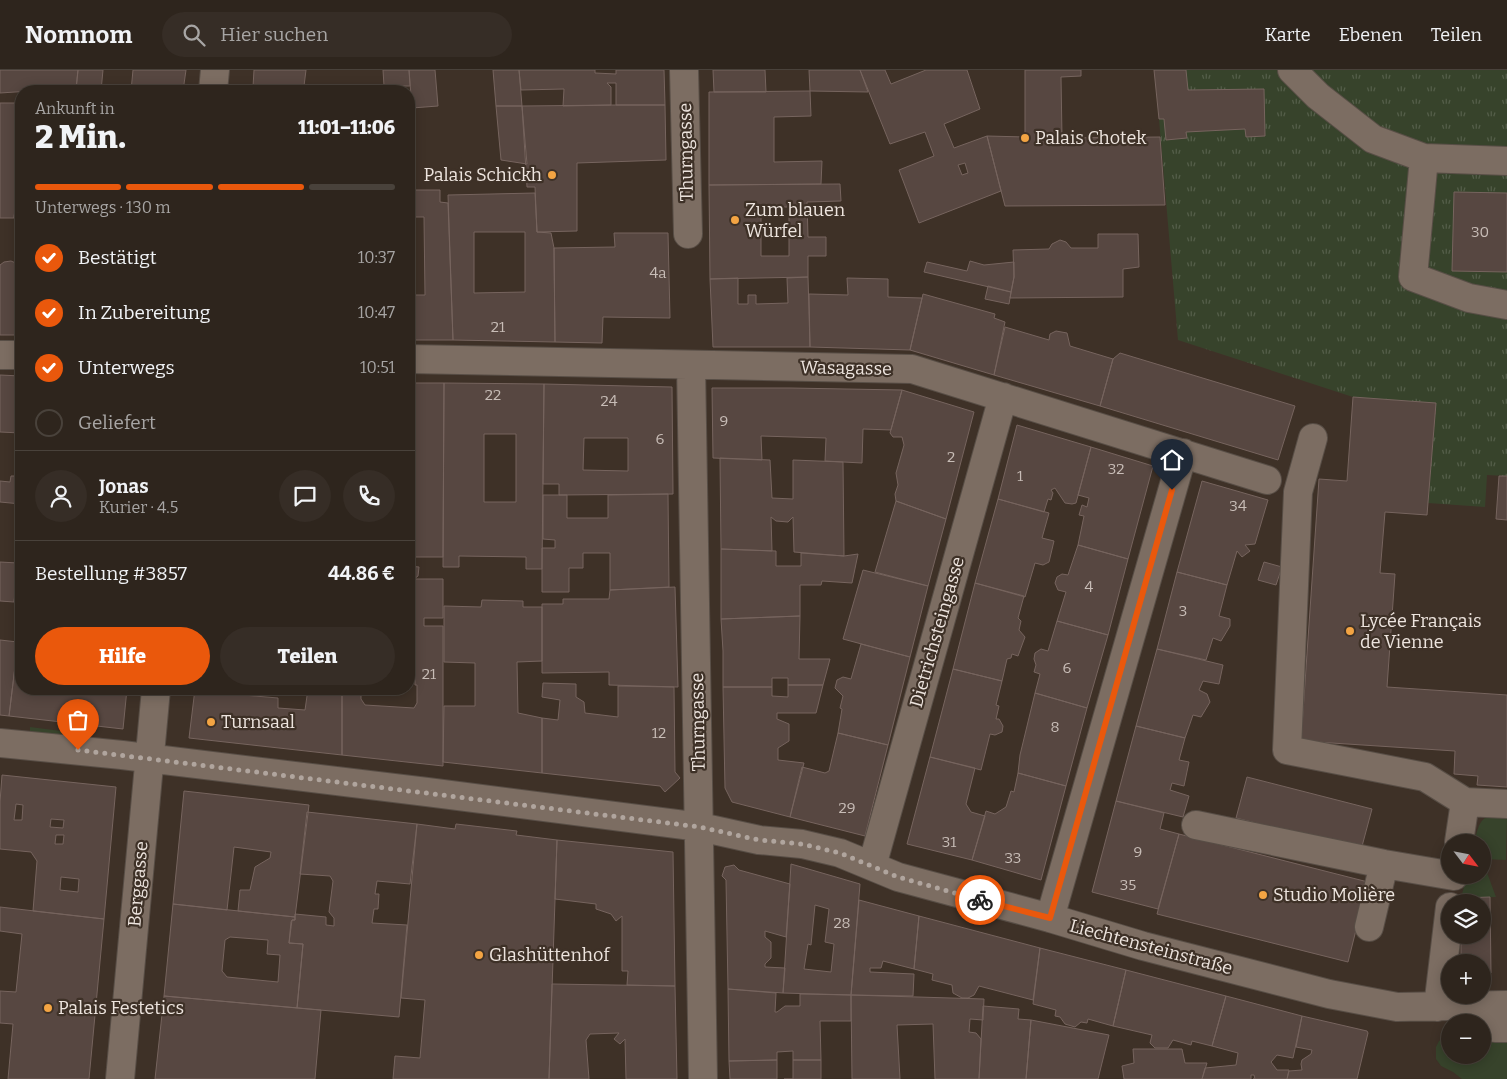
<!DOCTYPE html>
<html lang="de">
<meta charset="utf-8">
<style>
:root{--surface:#2e251d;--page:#362d26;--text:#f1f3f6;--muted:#a7a5a4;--line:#49423b;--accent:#ea580c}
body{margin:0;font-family:Bitter,serif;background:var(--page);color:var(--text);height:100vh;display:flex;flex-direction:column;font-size:19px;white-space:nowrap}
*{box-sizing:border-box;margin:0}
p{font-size:16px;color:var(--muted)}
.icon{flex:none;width:28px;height:28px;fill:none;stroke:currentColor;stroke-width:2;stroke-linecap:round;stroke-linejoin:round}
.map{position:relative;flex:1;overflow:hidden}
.details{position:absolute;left:15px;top:15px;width:400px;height:610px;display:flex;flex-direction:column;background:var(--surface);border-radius:20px;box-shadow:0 2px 12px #0003,0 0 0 1px var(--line)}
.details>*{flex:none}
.needle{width:32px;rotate:122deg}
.controls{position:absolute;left:1441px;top:764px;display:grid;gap:10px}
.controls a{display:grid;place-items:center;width:50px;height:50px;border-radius:50%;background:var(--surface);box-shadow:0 2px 12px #0003,0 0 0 1px var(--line);font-size:25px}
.pin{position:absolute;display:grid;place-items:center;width:42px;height:42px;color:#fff;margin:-51px -21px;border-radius:50% 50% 50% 0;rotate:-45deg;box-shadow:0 0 5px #0007}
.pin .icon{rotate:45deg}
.courier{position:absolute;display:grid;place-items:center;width:50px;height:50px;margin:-25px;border:4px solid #ea580c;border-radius:50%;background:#fff;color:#222;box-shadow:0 1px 6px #0007}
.headline em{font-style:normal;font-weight:800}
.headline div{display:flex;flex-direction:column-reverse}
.headline{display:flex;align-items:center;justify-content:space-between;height:85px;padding:0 20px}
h1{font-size:32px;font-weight:800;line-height:38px}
.bar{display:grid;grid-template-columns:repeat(4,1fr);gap:8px 5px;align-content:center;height:60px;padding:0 20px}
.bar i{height:6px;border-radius:4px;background:var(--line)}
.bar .active{background:var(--accent)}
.bar p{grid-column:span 4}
.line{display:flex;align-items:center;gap:12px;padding:0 20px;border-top:1px solid var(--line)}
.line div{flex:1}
.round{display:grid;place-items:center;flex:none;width:52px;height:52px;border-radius:26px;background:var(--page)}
ol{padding:0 20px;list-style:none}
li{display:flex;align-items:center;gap:15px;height:55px}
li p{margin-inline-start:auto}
li .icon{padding:5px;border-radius:50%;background:var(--accent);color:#fff;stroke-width:4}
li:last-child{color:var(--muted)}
li i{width:28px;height:28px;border:2px solid var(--line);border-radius:50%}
.button{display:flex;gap:10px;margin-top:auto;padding:10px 20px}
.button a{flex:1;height:58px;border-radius:30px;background:var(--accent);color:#fff;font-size:20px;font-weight:800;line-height:58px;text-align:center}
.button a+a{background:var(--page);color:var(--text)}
header{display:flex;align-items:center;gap:30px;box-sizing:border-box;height:70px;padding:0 25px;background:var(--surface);border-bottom:1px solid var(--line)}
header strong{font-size:24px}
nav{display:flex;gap:28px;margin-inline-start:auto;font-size:18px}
.search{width:350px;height:45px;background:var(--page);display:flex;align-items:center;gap:12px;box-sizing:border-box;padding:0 18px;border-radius:28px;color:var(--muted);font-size:19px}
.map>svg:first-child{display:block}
.green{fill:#37432b}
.park{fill:url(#park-tufts)}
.building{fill:#574741;stroke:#76645e;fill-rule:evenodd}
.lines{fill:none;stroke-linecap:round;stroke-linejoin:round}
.minor-casing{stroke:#584e46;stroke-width:30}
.minor{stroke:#7c6d62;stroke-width:28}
.done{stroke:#b0a59e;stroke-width:5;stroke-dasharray:0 9}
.route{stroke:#ea580c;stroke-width:6}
.poi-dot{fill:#f3a443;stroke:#3e3127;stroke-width:2}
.labels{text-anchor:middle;stroke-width:4.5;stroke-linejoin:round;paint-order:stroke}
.number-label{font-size:15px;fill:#c8bdb7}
.poi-label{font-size:18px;fill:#ede4de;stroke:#3e3127;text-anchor:start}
.street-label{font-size:18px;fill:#ede4de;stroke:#3e3127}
</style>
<header>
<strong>Nomnom</strong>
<div class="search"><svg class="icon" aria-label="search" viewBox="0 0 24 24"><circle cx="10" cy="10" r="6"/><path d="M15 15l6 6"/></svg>Hier suchen</div>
<nav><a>Karte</a><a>Ebenen</a><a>Teilen</a></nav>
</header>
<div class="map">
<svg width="1507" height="1009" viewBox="0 0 1507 1009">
<defs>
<pattern id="park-tufts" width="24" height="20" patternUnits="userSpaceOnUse" patternTransform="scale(1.25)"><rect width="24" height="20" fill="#37432b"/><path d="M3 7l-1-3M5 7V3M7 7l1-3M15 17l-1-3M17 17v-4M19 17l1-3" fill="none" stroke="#545e49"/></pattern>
</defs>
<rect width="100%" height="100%" fill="#3e3127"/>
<path class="green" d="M30,657L69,662L68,669L30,663Z
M1487,747H1507L1506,790L1483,789L1482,772H1474C1477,763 1478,751 1487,747Z
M1483,797H1485L1496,827L1461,828L1467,805H1482Z
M1449,965L1450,985H1482L1483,968H1507V1009H1462L1453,1002L1441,996L1436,989V977L1439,971Z"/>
<path class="park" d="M1186,0H1507V406L1487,405L1485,437L1428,433L1436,333L1353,327L1178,270L1159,49H1164L1167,70L1187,68L1186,62L1245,59L1246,67L1265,66L1263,19L1188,20Z"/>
<path class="building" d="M0,0H78L76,18L0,23Z
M78,0H103L101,21H76Z
M133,0H186L183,21H131Z
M254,0H306L304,16L253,17Z
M383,0H409L410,16H384Z
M409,0H435L438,36L412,38Z
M493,0H519L522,36H496Z
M519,0H595V3L616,4V0H664L665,35H616V13H607L611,17V35L563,36L564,19L521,20Z
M713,0H765L766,22H714Z
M809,0H860L868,22L810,21Z
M860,0H885L891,14L926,0H967L980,39L944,54L954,78L987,66L1001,121L919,153L899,100L934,86L925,62L890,74ZM965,93L968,103L962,105L958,95Z
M1025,0H1081V6L1061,7L1062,68L1160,67L1165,135L1005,136L987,66L1025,67Z
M1154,0H1186L1188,20L1264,19L1265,66L1246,67L1245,59L1186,62L1187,68L1166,70L1164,49H1159Z
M304,16H338L337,21H252L253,17Z
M810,21L811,46L774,47V92L822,91L821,114L709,115V22Z
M0,33H21V80L14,148H0Z
M616,35H665L666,90L577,93V161L537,162L535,117H527L522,36Z
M496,36H522L527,94L501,90Z
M840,114L841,131L807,132L808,167H826V186H808V207L710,209L709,115ZM761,137H789V186H761Z
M17,120H21V148H14Z
M409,120H440V132L448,133L453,270H409V225H425L424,147H409Z
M1454,122L1507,123V202L1452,201Z
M535,123L537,162L551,163L554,178L555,272L453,270L448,125ZM474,162H525V222L474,223Z
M614,163H668L670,248L603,247L602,273L555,272L554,178L615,177Z
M1098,164H1138L1139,197L1123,199V227L1010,228L1014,207L1013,180L1049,179L1052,174L1060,170L1066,172L1071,178H1098Z
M11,191L18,194L21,200V265H0V195L4,192Z
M970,191L984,195L1014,192V207L1011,222L924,202L927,192L967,201Z
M808,207L810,277H713L710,209L738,208V234H748V225H756V234L788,233L787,208Z
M847,208L888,209V227L922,228L910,280L810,277L809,224L848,225Z
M988,216L1011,222L1009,234L985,229Z
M923,224L995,244L994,248L1005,252L994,305L910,280Z
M1005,257L1049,270L1050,264L1056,261L1067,263L1070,276L1113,289L1100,336L994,305Z
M1120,283L1295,336L1278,390L1100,336L1113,289Z
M0,305L21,306V363L0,362Z
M409,313H444L443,487H409Z
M444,313L544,314L542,499H526V487L459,486V497H443ZM484,364H516V432H484Z
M544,314L672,317L673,424L559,425V414H543ZM584,368H628V401L583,400Z
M712,318H790L902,320L891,360L863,359L862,393L825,391L826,368L761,366L762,390L713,388Z
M902,320L974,342L946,449L896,431L895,424L898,415L896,403L904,375L902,367H893L890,363Z
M1353,327L1436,333L1427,445L1385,442L1380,503L1395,504L1387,617L1507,625V717L1477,715L1478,706L1454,704L1455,681L1301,671L1319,409L1347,411Z
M1017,355L1091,377L1076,433L1072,434L1065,433L1055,418L1051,420L1053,423L1051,430L1048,429L1044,442L998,429Z
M1091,377L1153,396L1128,489L1078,475L1084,446L1079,445L1082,435L1087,437L1089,428L1078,425Z
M720,388L770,390L772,428L793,429V390L843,392L844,486L794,482L793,447L788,452L776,451L771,447L772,481L721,479Z
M11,406H21V434L0,432V411L10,412Z
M1499,406H1507V450L1496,449Z
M1202,411L1268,430L1255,474L1245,475L1250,481L1242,487L1237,481L1227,515L1177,502Z
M668,424L669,517L610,520V483H583V498H569V522H542V478H555V470L543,469V425H567V448H608V425Z
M998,429L1049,443L1042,468L1054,471L1049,492L1043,495L1035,493L1025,527L975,513Z
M896,431L946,449L928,516L875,502Z
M19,457H21V472L16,471Z
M1078,475L1128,489L1108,565L1057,551L1066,522L1058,520L1055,513L1057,507L1062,504L1068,505Z
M721,479L776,481V496H801V483L844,486L858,484L852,513L822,511L821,515H800V546L721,549Z
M0,492L18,493L14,532L0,531Z
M1264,492L1282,497L1276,515L1258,510Z
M409,496L419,497L418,506L414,509H443V548H424V556H443V696L342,685V620H361V629L365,635L414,638L417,633V615H415L414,559H409Z
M863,500L928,516L910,587L843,569Z
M1177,502L1227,515L1219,546L1230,549V556L1221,571L1213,568L1206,590L1157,579Z
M18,505H21V533L14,532Z
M975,513L1024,526L1018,548L1021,551L1019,560L1025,567L1018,586L1012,584L1011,588L1007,589L1002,611L953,599Z
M675,517L678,617L609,615V602L542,603V534H563V529H609L610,520Z
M482,530L523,531V537H542V591L517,592L518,643L542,648V703L443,692L444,636H475V593L444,592V536L481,537Z
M800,546L799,589H830L823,615H788V608H772V617H723V581L721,549Z
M1057,551L1108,565L1087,638L1035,623L1040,604L1034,602L1036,595L1034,589L1035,583L1041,579L1048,581Z
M0,570L18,572L9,646L0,645Z
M18,572H21V619H127L123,659L9,646Z
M861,574L910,587L888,675L838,663L842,639L840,638L843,626L835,618L837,610L843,607L851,609Z
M1157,579L1223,595L1219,614L1203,611L1199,620L1207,624L1210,632L1201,647L1193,645L1185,668L1136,656Z
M953,599L1002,611L996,635L999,636L996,649H999L1003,656L1002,662L995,665L990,664L981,700L930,687Z
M543,613L576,614V627L584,632L585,643L618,647V616L674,617L675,702L680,708L665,722L660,716L542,703V648L558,650L560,630L542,627Z
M788,615H823L816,643H777V649L789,654V671L778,678V690L804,693L790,747L732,732L725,718L723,617H772V626L788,627Z
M195,619H244L243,625L278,628V638L305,640L308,619H342V685L189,668Z
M1035,623L1087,638L1066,716L1018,703L1020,685Z
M1136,656L1185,668L1179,690L1189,692L1184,716L1172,713L1170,720L1189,726L1183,747L1116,731Z
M838,663L888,675L865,766L790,747L802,697L825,703L829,701Z
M930,687L975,698L966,734L971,742L985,746L972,790L907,774Z
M1018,703L1066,716L1041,810L972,790L986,741L995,744L1006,737L1011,721L1014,722Z
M2,705L116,717L104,849L33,841L37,791L31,782L0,779V732ZM16,734L23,735L22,750H14ZM51,749L64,750L63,758L50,757ZM56,765H64L63,774H55ZM61,807L79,809L78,822L60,820Z
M1247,707L1372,739L1361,780L1236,748Z
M184,721L309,735L295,847L238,841L240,820H250L255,797L270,788L271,782L234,777L227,840L173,834Z
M1116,731L1164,743L1160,759L1179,764L1158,839L1092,822Z
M307,742L417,754L410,814L377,811L375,824H379L378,839H374L372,853L407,855L399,947L297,938L303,874L289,873L292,850H295V844L326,847V855L334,856V848L329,842L333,811L330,806L300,804Z
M417,754L455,759L456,754L517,761L516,765L557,770L549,1009H393L395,986L420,988L425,930L401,928Z
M1179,764L1368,812L1348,892L1157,844Z
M557,770L673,782L675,916L627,915L628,901H622V846L616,851L611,844L596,839V834L555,829Z
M791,794L860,814L851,925L783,923ZM815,835L829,839L825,872L834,874L831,902L804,899L808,874L811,875Z
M734,795L739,800L790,814L786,867L765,861V867L771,872V888L765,894V897L785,898L783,923L728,919L726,810L722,806L725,797Z
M1490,827L1491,903H1482V892H1461V865H1482V832H1461V828Z
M859,830L919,846L914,899L883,891L881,898H870V902L914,904L913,926L851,925Z
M173,834L295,847V850H292L291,852L289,873L303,874L297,938L164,926ZM230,867L268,870L267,884L280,885L278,912L227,907L222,901L225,870Z
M0,837L104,849L89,1009H8L13,954L0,953V921L16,922L22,864L0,861Z
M919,846L1040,878L1033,930L979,916L974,925L968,928H962L953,923L952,915L932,910L933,904L914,899Z
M1040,878L1126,900L1113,956L1088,949L1087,953L1081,952L1075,957L1065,954L1060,947L1055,946L1056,940L1033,934Z
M1126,900L1226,926L1212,976L1192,971L1191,975L1173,970L1168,978H1155L1150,973L1152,965L1113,956Z
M552,914L675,916L677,1009H626L625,969L620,974L614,969L619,963L590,964L586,970L589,1009H549Z
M728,919L776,923L775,942H777L785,936H800V924L851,925V951H820L821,990H793V981L777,982V990L729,991Z
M851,925L984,929L983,950L970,949L969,962L976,963L981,969L979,1009H935L933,954L897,955L900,1009H852Z
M164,926L321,940L315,1009H155Z
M1226,926L1302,946L1293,988L1277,985L1271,992L1277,1000H1289L1287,1009H1253H1255L1254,1005H1251V1009H1202L1205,998L1236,995L1238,983L1212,976Z
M983,936L1019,939L1018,949L1031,950L1026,1009H979Z
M1302,946L1367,961L1368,963L1357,1009H1287L1289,1001L1302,1000L1301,994L1302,990L1311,984L1312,980L1296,977Z
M1031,950L1109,965L1098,1009H1026Z
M1133,979H1182L1185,993H1207L1202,1009H1124L1122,996L1134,993Z
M777,990V1009H730L729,991Z
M793,990H821V1009H784H793Z"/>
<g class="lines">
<g class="minor-casing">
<path id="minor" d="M684,0L688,164
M1292,0L1318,26L1373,69L1424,88L1507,91
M213,21L215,0
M1424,88L1413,207L1469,228L1507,235
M0,285H21
M409,289L912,299L1267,410
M691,295L703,1009
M1313,368L1298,422L1287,680L1425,707L1465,732
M0,673L122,685L427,722L700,757L759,770L802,774L840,783L898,807L1050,848L1143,876L1329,924L1397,937L1507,935
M1196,755L1384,794L1454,806
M1459,772L1465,732L1507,734
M872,796L1003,327
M1050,848L1183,383
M1369,857L1384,794
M1475,936L1495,958H1507
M1438,937L1450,837
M120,1009L156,619"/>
</g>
<use href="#minor" class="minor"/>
</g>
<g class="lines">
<path class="done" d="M78,680L700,757L759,770L802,774L840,783L898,807L980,830"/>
<path class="route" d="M980,830L1050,848L1172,420"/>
</g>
<g class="poi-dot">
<circle cx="1025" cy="68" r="5"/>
<circle cx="552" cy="105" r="5"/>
<circle cx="735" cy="150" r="5"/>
<circle cx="1350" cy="561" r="5"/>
<circle cx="211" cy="652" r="5"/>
<circle cx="1263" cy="825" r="5"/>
<circle cx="479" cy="885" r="5"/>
<circle cx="48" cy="938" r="5"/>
</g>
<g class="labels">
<g class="number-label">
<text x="1480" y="167">30</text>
<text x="658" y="208">4a</text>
<text x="498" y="262">21</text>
<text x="493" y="330">22</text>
<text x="609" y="336">24</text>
<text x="724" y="356">9</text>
<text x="660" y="374">6</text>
<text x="951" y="392">2</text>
<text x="1116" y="404">32</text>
<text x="1020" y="411">1</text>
<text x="1238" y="441">34</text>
<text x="1089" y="522">4</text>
<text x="1183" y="546">3</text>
<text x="1067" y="603">6</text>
<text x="429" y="609">21</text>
<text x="1055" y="662">8</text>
<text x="659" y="668">12</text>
<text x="847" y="743">29</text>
<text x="949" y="777">31</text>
<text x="1138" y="787">9</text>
<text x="1013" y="793">33</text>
<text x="1128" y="820">35</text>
<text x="842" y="858">28</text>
</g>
<g class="poi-label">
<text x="1035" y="74">Palais Chotek</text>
<text x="542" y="111" text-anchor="end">Palais Schickh</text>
<text x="745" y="146">Zum blauen<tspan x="745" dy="21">Würfel</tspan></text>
<text x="1360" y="557">Lycée Français<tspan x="1360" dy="21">de Vienne</tspan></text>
<text x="221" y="658">Turnsaal</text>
<text x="1273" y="831">Studio Molière</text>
<text x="489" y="891">Glashüttenhof</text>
<text x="58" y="944">Palais Festetics</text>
</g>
<g class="street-label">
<text transform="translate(686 82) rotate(-91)" y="6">Thurngasse</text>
<text transform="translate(846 298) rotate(1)" y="6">Wasagasse</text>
<text transform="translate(937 562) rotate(-74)" y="6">Dietrichsteingasse</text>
<text transform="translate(698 652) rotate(-91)" y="6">Thurngasse</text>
<text transform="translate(138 814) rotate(-85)" y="6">Berggasse</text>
<text transform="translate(1151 877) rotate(15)" y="6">Liechtensteinstraße</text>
</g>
</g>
</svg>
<div class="controls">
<a><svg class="needle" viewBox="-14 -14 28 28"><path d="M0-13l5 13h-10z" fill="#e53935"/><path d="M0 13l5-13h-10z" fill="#a7a5a4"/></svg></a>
<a><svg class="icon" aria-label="layers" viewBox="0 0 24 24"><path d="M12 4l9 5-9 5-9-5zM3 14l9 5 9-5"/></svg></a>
<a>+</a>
<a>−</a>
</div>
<div class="pin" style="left:78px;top:680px;background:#ea580c"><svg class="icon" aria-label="bag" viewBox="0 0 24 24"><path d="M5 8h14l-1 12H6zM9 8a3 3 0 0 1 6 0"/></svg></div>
<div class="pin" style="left:1172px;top:420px;background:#1f2937"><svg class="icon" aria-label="home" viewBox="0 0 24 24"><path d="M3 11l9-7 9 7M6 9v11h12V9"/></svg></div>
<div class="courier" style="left:980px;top:830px"><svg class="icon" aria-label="bike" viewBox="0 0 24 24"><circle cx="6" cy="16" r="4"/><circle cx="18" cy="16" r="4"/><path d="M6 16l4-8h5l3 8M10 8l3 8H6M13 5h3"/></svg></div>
<section class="details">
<div class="headline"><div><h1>2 Min.</h1><p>Ankunft in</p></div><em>11:01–11:06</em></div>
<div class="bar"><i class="active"></i><i class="active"></i><i class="active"></i><i></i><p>Unterwegs · 130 m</p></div>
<ol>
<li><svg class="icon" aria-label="check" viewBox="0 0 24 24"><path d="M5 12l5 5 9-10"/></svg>Bestätigt<p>10:37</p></li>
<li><svg class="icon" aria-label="check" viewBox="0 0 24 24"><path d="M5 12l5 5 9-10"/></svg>In Zubereitung<p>10:47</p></li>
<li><svg class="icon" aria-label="check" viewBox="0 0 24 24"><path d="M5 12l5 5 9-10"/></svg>Unterwegs<p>10:51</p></li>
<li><i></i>Geliefert</li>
</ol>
<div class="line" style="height:90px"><a class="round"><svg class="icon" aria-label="person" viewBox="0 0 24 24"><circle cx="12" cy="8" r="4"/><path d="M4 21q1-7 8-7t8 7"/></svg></a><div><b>Jonas</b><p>Kurier · 4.5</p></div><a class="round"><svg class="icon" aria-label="chat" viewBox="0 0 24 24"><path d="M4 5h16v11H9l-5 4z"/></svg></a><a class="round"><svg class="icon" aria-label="phone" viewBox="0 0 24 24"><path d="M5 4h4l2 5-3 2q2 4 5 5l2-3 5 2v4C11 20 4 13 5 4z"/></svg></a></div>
<div class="line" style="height:65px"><div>Bestellung #3857</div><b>44.86 €</b></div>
<div class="button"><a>Hilfe</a><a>Teilen</a></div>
</section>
</div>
